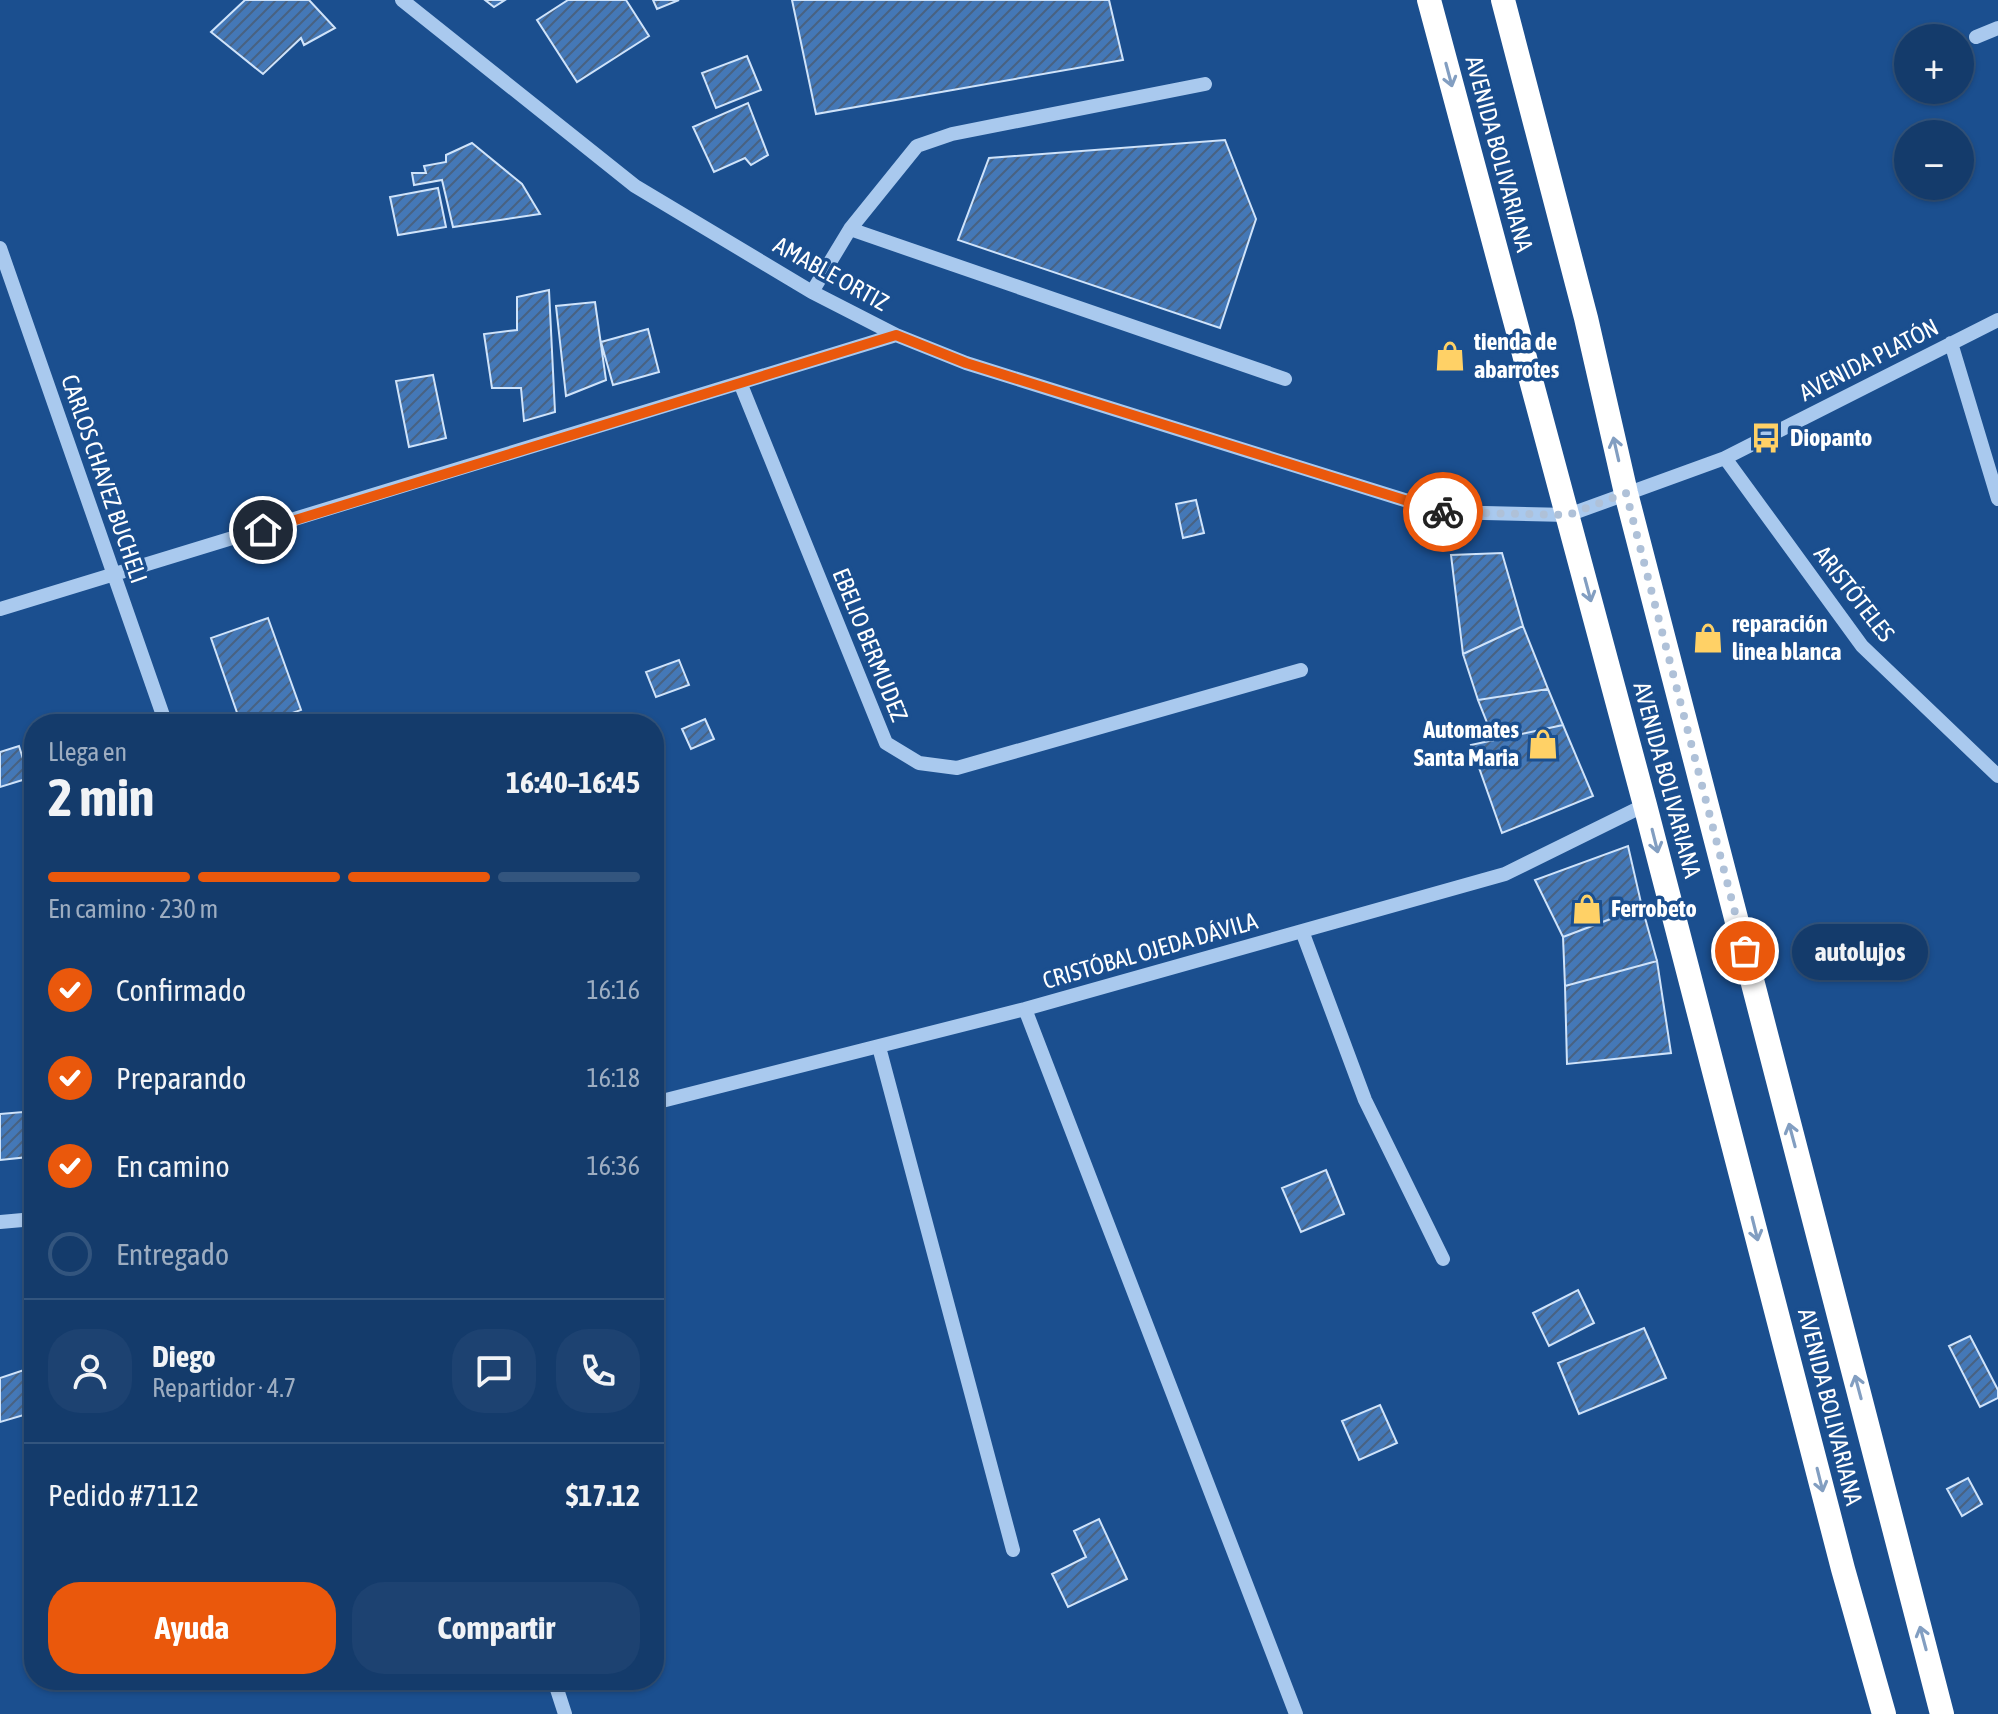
<!DOCTYPE html>
<html lang="es">
<meta charset="utf-8">
<style>
:root{--surface:#143b6b;--page:#1d4271;--text:#f1f3f6;--muted:#9dadc1;--line:#33557e;--accent:#ea580c}
body{margin:0;font-family:"Asap Condensed",sans-serif;background:var(--page);color:var(--text);height:100vh;display:flex;flex-direction:column;font-size:30px;white-space:nowrap}
*{box-sizing:border-box;margin:0}
p{font-size:26px;color:var(--muted)}
.icon{flex:none;width:44px;height:44px;fill:none;stroke:currentColor;stroke-width:2;stroke-linecap:round;stroke-linejoin:round}
.map{position:relative;flex:1;overflow:hidden}
.panel{position:absolute;left:24px;top:714px;width:640px;height:976px;display:flex;flex-direction:column;background:var(--surface);border-radius:32px;box-shadow:0 2px 6px #0004,0 0 0 2px var(--line)}
.panel>*{flex:none}
.fabs{position:absolute;left:1894px;top:24px;display:grid;gap:16px}
.fabs a{display:grid;place-items:center;width:80px;height:80px;border-radius:50%;background:var(--surface);box-shadow:0 2px 6px #0004,0 0 0 2px var(--line);font-size:40px}
.pin{position:absolute;display:grid;place-items:center;width:68px;height:68px;color:#fff;margin:-34px;border:4px solid #fff;border-radius:50%;box-shadow:0 2px 8px #0007}
.courier{position:absolute;display:grid;place-items:center;width:80px;height:80px;margin:-40px;border:6px solid #ea580c;border-radius:50%;background:#fff;color:#222;box-shadow:0 2px 10px #0007}
.bubble{position:absolute;height:56px;border-radius:28px;background:var(--surface);box-shadow:0 2px 6px #0004,0 0 0 2px var(--line);font-size:26px;font-weight:700;line-height:56px;text-align:center}
.head em{font-style:normal;font-weight:700}
.head div{display:flex;flex-direction:column-reverse}
.head{display:flex;align-items:center;justify-content:space-between;height:136px;padding:0 24px}
h1{font-size:52px;font-weight:700;line-height:60px}
.bar{display:grid;grid-template-columns:repeat(4,1fr);gap:12px 8px;align-content:center;height:96px;padding:0 24px}
.bar i{height:10px;border-radius:6px;background:var(--line)}
.bar .selected{background:var(--accent)}
.bar p{grid-column:span 4}
.line{display:flex;align-items:center;gap:20px;padding:0 24px;border-top:2px solid var(--line)}
.line div{flex:1}
.round{display:grid;place-items:center;flex:none;width:84px;height:84px;border-radius:32px;background:var(--page)}
ol{padding:0 24px;list-style:none}
li{display:flex;align-items:center;gap:24px;height:88px}
li p{margin-inline-start:auto}
li .icon{padding:8px;border-radius:50%;background:var(--accent);color:#fff;stroke-width:4}
li:last-child{color:var(--muted)}
li i{width:44px;height:44px;border:4px solid var(--line);border-radius:50%}
.action{display:flex;gap:16px;margin-top:auto;padding:16px 24px}
.action a{flex:1;height:92px;border-radius:32px;background:var(--accent);color:#fff;font-size:32px;font-weight:700;line-height:92px;text-align:center}
.action a+a{background:var(--page);color:var(--text)}
.map>svg:first-child{display:block}
.building{fill:url(#building-hatch);stroke:#cfe3fa;stroke-width:2}
.lines{fill:none;stroke-linecap:round;stroke-linejoin:round}
.minor{stroke:#a9c9ee;stroke-width:14}
.highway{stroke:#fff;stroke-width:24}
.oneway{stroke:#829ec1}
.done{stroke:#afc1d8;stroke-width:8;stroke-dasharray:0 14.4}
.route{stroke:#ea580c;stroke-width:10}
.labels{text-anchor:middle;stroke-width:7;stroke-linejoin:round;paint-order:stroke}
.street-label{font-size:24px;fill:#fff;stroke:#1b4f8f}
.poi-label{font-size:24px;font-weight:bold;fill:#fff;stroke:#1b4f8f;text-anchor:start}
</style>
<div class="map">
<svg width="1998" height="1714" viewBox="0 0 1998 1714">
<defs>
<pattern id="building-hatch" width="6" height="6" patternUnits="userSpaceOnUse" patternTransform="scale(2)"><rect width="6" height="6" fill="#4478b7"/><path d="M-1 1l2-2M0 6l6-6M5 7l2-2" fill="none" stroke="#486282"/></pattern>
</defs>
<rect width="100%" height="100%" fill="#1b4f8f"/>
<path class="building" d="M245,0H309L335,28L304,45L301,38L263,74L211,32Z
M485,0H505L494,7Z
M568,0H626L649,36L577,82L537,20Z
M653,0H679L657,9Z
M792,0H1109L1123,60L816,114Z
M747,56L761,90L716,108L702,73Z
M748,103L768,155L751,165L745,158L714,172L693,127Z
M1225,140L1256,219L1220,328L958,240L989,158Z
M472,143L522,184L540,214L453,227L442,180L414,185L412,173H426L424,166L446,162V155Z
M438,188L446,227L398,235L390,197Z
M549,290L555,412L524,421L521,388H492L484,334L517,330V297Z
M595,302L606,380L566,396L556,306Z
M648,329L659,372L613,385L601,342Z
M433,375L446,438L409,447L396,381Z
M1196,500L1204,533L1183,538L1176,504Z
M1502,553L1523,626L1463,654L1451,555Z
M268,618L301,710L261,724H241L211,638Z
M1523,626L1548,689L1478,700L1463,654Z
M679,660L689,685L656,697L646,672Z
M1548,689L1563,725L1494,740L1478,700Z
M705,719L714,739L691,749L682,729Z
M1563,725L1593,796L1502,833L1471,745Z
M19,746L29,778L0,787V752Z
M1628,846L1642,907L1563,937L1535,880Z
M1642,907L1657,961L1565,986L1563,937Z
M1657,961L1671,1053L1567,1064L1565,986Z
M23,1112L28,1157L0,1160V1114Z
M1326,1170L1344,1214L1301,1232L1282,1188Z
M1578,1290L1594,1323L1549,1346L1533,1313Z
M1644,1328L1666,1378L1579,1414L1558,1363Z
M1970,1336L1998,1390V1398L1980,1407L1949,1346Z
M24,1370L34,1401V1412L0,1422V1378Z
M1380,1405L1397,1443L1359,1460L1342,1421Z
M1968,1478L1982,1504L1962,1516L1947,1489Z
M1099,1519L1127,1579L1068,1607L1052,1574L1086,1557L1074,1531Z"/>
<g class="lines">
<path class="minor" d="M402,0L635,186L812,292L896,335L966,363L1443,512L1568,515L1725,458L1998,320
M1976,37L1998,28
M850,229L1285,379
M0,248L166,724
M812,292L850,229L917,146L952,134L1205,84
M1951,343L1998,499
M741,385L886,743L919,763L957,768L1301,670
M1725,458L1862,646L1998,776
M0,609L896,335
M1302,931L1365,1100L1443,1259
M1025,1009L1296,1714
M879,1047L1013,1550
M654,1103L1025,1009L1505,874L1645,805
M0,1222L34,1219
M554,1680L565,1714"/>
<path class="highway" d="M1429,0L1645,805L1843,1569L1884,1714
M1503,0L1586,318L1626,493L1942,1714"/>
</g>
<defs><path id="oneway-shaft" d="M-6 0H5M1.5-3L5.5 0L1.5 3" fill="none" stroke-width="1.6" stroke-linecap="round" stroke-linejoin="round" transform="scale(2)"/></defs>
<g class="oneway">
<use href="#oneway-shaft" transform="translate(1449 75) rotate(75)"/>
<use href="#oneway-shaft" transform="translate(1616 449) rotate(-103)"/>
<use href="#oneway-shaft" transform="translate(1588 590) rotate(75)"/>
<use href="#oneway-shaft" transform="translate(1655 841) rotate(76)"/>
<use href="#oneway-shaft" transform="translate(1792 1135) rotate(-105)"/>
<use href="#oneway-shaft" transform="translate(1755 1229) rotate(76)"/>
<use href="#oneway-shaft" transform="translate(1858 1387) rotate(-105)"/>
<use href="#oneway-shaft" transform="translate(1820 1480) rotate(76)"/>
<use href="#oneway-shaft" transform="translate(1923 1638) rotate(-105)"/>
</g>
<g class="lines">
<path class="done" d="M1443,512L1568,515L1626,493L1745,951"/>
<path class="route" d="M263,530L896,335L966,363L1443,512"/>
</g>
<defs>
<g id="shop-bare" transform="scale(2.4)"><path d="M-5-2.5h2.3a2.7 3.5 0 0 1 5.4 0H5L5.5 6h-11ZM-1.5-2.5h3a1.5 2.3 0 0 0-3 0Z" fill="#ffd166" stroke="#1b4f8f" stroke-width="2.5" paint-order="stroke"/></g>
<g id="bus-bare" transform="scale(2.4)"><path d="M-5-6H5V4H4V6H2V4H-2V6H-4V4H-5ZM-3.5-4V0h7V-4ZM-3.5 1.2v1.5H-2V1.2ZM2 1.2v1.5H3.5V1.2Z" fill="#ffd166" stroke="#1b4f8f" stroke-width="2.5" paint-order="stroke"/></g>
</defs>
<g fill-rule="evenodd">
<use href="#shop-bare" x="1450" y="356"/>
<use href="#bus-bare" x="1766" y="438"/>
<use href="#shop-bare" x="1708" y="638"/>
<use href="#shop-bare" x="1543" y="744"/>
<use href="#shop-bare" x="1587" y="909"/>
</g>
<g class="labels">
<g class="street-label">
<text transform="translate(1499 154) rotate(75)" y="8">AVENIDA BOLIVARIANA</text>
<text transform="translate(831 274) rotate(29)" y="8">AMABLE ORTIZ</text>
<text transform="translate(1869 360) rotate(-27)" y="8">AVENIDA PLATÓN</text>
<text transform="translate(104 479) rotate(71)" y="8">CARLOS CHAVEZ BUCHELI</text>
<text transform="translate(1854 594) rotate(52)" y="8">ARISTÓTELES</text>
<text transform="translate(870 645) rotate(68)" y="8">EBELIO BERMUDEZ</text>
<text transform="translate(1667 780) rotate(75)" y="8">AVENIDA BOLIVARIANA</text>
<text transform="translate(1150 951) rotate(-16)" y="8">CRISTÓBAL OJEDA DÁVILA</text>
<text transform="translate(1830 1407) rotate(76)" y="8">AVENIDA BOLIVARIANA</text>
</g>
<g class="poi-label">
<text x="1474" y="350">tienda de<tspan x="1474" dy="28">abarrotes</tspan></text>
<text x="1790" y="446">Diopanto</text>
<text x="1732" y="632">reparación<tspan x="1732" dy="28">linea blanca</tspan></text>
<text x="1519" y="738" text-anchor="end">Automates<tspan x="1519" dy="28">Santa Maria</tspan></text>
<text x="1611" y="917">Ferrobeto</text>
</g>
</g>
</svg>
<div class="fabs">
<a>+</a>
<a>−</a>
</div>
<div class="pin" style="left:1745px;top:951px;background:#ea580c"><svg class="icon" aria-label="bag" viewBox="0 0 24 24"><path d="M5 8h14l-1 12H6zM9 8a3 3 0 0 1 6 0"/></svg></div>
<div class="pin" style="left:263px;top:530px;background:#1f2937"><svg class="icon" aria-label="home" viewBox="0 0 24 24"><path d="M3 11l9-7 9 7M6 9v11h12V9"/></svg></div>
<div class="courier" style="left:1443px;top:512px"><svg class="icon" aria-label="bike" viewBox="0 0 24 24"><circle cx="6" cy="16" r="4"/><circle cx="18" cy="16" r="4"/><path d="M6 16l4-8h5l3 8M10 8l3 8H6M13 5h3"/></svg></div>
<div class="bubble" style="left:1792px;top:924px;width:136px">autolujos</div>
<section class="panel">
<div class="head"><div><h1>2 min</h1><p>Llega en</p></div><em>16:40–16:45</em></div>
<div class="bar"><i class="selected"></i><i class="selected"></i><i class="selected"></i><i></i><p>En camino · 230 m</p></div>
<ol>
<li><svg class="icon" aria-label="check" viewBox="0 0 24 24"><path d="M5 12l5 5 9-10"/></svg>Confirmado<p>16:16</p></li>
<li><svg class="icon" aria-label="check" viewBox="0 0 24 24"><path d="M5 12l5 5 9-10"/></svg>Preparando<p>16:18</p></li>
<li><svg class="icon" aria-label="check" viewBox="0 0 24 24"><path d="M5 12l5 5 9-10"/></svg>En camino<p>16:36</p></li>
<li><i></i>Entregado</li>
</ol>
<div class="line" style="height:144px"><a class="round"><svg class="icon" aria-label="person" viewBox="0 0 24 24"><circle cx="12" cy="8" r="4"/><path d="M4 21q1-7 8-7t8 7"/></svg></a><div><b>Diego</b><p>Repartidor · 4.7</p></div><a class="round"><svg class="icon" aria-label="chat" viewBox="0 0 24 24"><path d="M4 5h16v11H9l-5 4z"/></svg></a><a class="round"><svg class="icon" aria-label="phone" viewBox="0 0 24 24"><path d="M5 4h4l2 5-3 2q2 4 5 5l2-3 5 2v4C11 20 4 13 5 4z"/></svg></a></div>
<div class="line" style="height:104px"><div>Pedido #7112</div><b>$17.12</b></div>
<div class="action"><a>Ayuda</a><a>Compartir</a></div>
</section>
</div>
